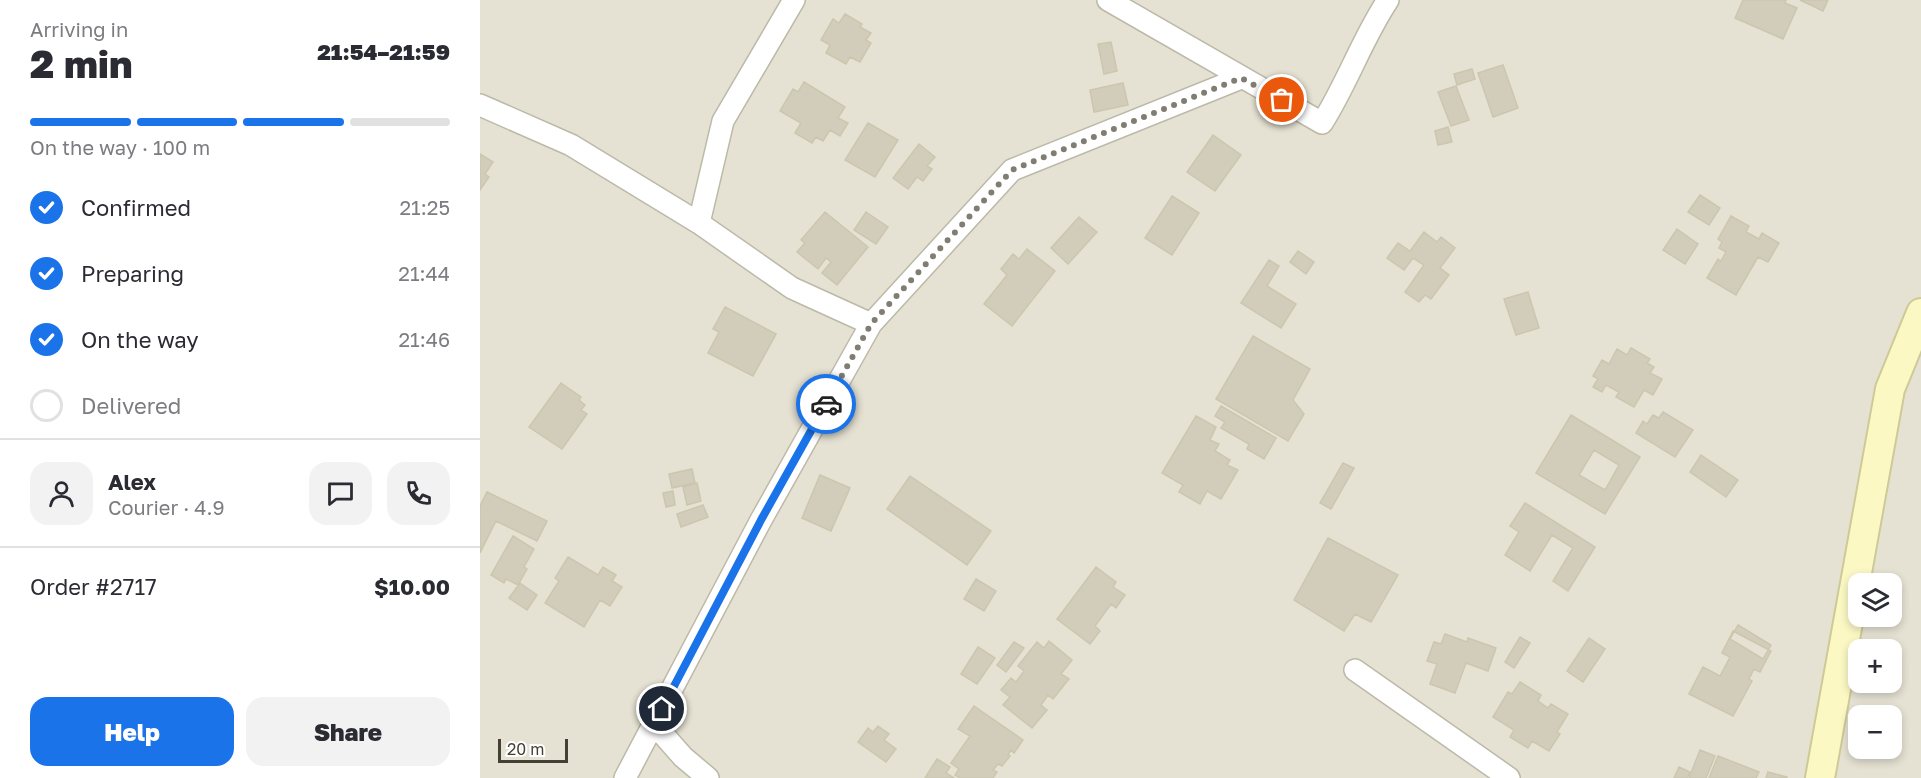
<!DOCTYPE html>
<meta charset="utf-8">
<style>
:root{--surface:#fff;--page:#f2f2f3;--text:#2b2b33;--muted:#7c7c81;--line:#e1e1e2;--accent:#1a73e8}
body{margin:0;font-family:"Golos Text",sans-serif;background:var(--page);color:var(--text);height:100vh;display:flex;flex-direction:column;font-size:22px;white-space:nowrap}
*{box-sizing:border-box;margin:0}
p{font-size:20px;color:var(--muted)}
.icon{flex:none;width:33px;height:33px;fill:none;stroke:currentColor;stroke-width:2;stroke-linecap:round;stroke-linejoin:round}
.map{position:relative;flex:1;overflow:hidden}
.panel{display:flex;flex-direction:column;background:var(--surface);width:480px}
.panel>*{flex:none}
.fabs{position:absolute;left:1368px;top:573px;display:grid;gap:12px}
.fabs a{display:grid;place-items:center;width:54px;height:54px;border-radius:12px;background:var(--surface);box-shadow:0 3px 9px #0003;font-size:30px}
.scale{position:absolute;left:18px;bottom:15px;width:70px;box-sizing:border-box;padding-left:6px;border:3px solid #434035;border-top:0;font-size:16px;line-height:21px;white-space:nowrap;color:#434035;-webkit-text-stroke:4px #fff;paint-order:stroke}
.pin{position:absolute;display:grid;place-items:center;width:51px;height:51px;color:#fff;margin:-26px;border:3px solid #fff;border-radius:50%;box-shadow:0 2px 6px #0007}
.courier{position:absolute;display:grid;place-items:center;width:60px;height:60px;margin:-30px;border:4px solid #1a73e8;border-radius:50%;background:#fff;color:#222;box-shadow:0 2px 8px #0007}
.overview em{font-style:normal;font-weight:800}
.overview div{display:flex;flex-direction:column-reverse}
.overview{display:flex;align-items:center;justify-content:space-between;height:102px;padding:0 30px}
h1{font-size:39px;font-weight:800;line-height:45px}
.bar{display:grid;grid-template-columns:repeat(4,1fr);gap:9px 6px;align-content:center;height:72px;padding:0 30px}
.bar i{height:8px;border-radius:4px;background:var(--line)}
.bar .active{background:var(--accent)}
.bar p{grid-column:span 4}
.line{display:flex;align-items:center;gap:15px;padding:0 30px;border-top:2px solid var(--line)}
.line div{flex:1}
.round{display:grid;place-items:center;flex:none;width:63px;height:63px;border-radius:18px;background:var(--page)}
ol{padding:0 30px;list-style:none}
li{display:flex;align-items:center;gap:18px;height:66px}
li p{margin-inline-start:auto}
li .icon{padding:6px;border-radius:50%;background:var(--accent);color:#fff;stroke-width:4}
li:last-child{color:var(--muted)}
li i{width:33px;height:33px;border:3px solid var(--line);border-radius:50%}
.cta{display:flex;gap:12px;margin-top:auto;padding:12px 30px}
.cta a{flex:1;height:69px;border-radius:18px;background:var(--accent);color:#fff;font-size:24px;font-weight:800;line-height:69px;text-align:center}
.cta a+a{background:var(--page);color:var(--text)}
main{display:flex;flex:1;min-height:0}
.map>svg:first-child{display:block}
.residential{fill:#e5e2d3;fill-rule:evenodd}
.building{fill:#d2cdba;stroke:#ccc6ae;stroke-width:1.5;fill-rule:evenodd}
.lines{fill:none;stroke-linecap:round;stroke-linejoin:round}
.street-casing{stroke:#bcb9a8;stroke-width:24}
.secondary-casing{stroke:#ceca97;stroke-width:32}
.street{stroke:#fff;stroke-width:21}
.secondary{stroke:#fbf8c4;stroke-width:28}
.done{stroke:#807d72;stroke-width:6;stroke-dasharray:0 10.8}
.route{stroke:#1a73e8;stroke-width:8}
</style>
<main>
<section class="panel">
<div class="overview"><div><h1>2 min</h1><p>Arriving in</p></div><em>21:54–21:59</em></div>
<div class="bar"><i class="active"></i><i class="active"></i><i class="active"></i><i></i><p>On the way · 100 m</p></div>
<ol>
<li><svg class="icon" aria-label="check" viewBox="0 0 24 24"><path d="M5 12l5 5 9-10"/></svg>Confirmed<p>21:25</p></li>
<li><svg class="icon" aria-label="check" viewBox="0 0 24 24"><path d="M5 12l5 5 9-10"/></svg>Preparing<p>21:44</p></li>
<li><svg class="icon" aria-label="check" viewBox="0 0 24 24"><path d="M5 12l5 5 9-10"/></svg>On the way<p>21:46</p></li>
<li><i></i>Delivered</li>
</ol>
<div class="line" style="height:108px"><a class="round"><svg class="icon" aria-label="person" viewBox="0 0 24 24"><circle cx="12" cy="8" r="4"/><path d="M4 21q1-7 8-7t8 7"/></svg></a><div><b>Alex</b><p>Courier · 4.9</p></div><a class="round"><svg class="icon" aria-label="chat" viewBox="0 0 24 24"><path d="M4 5h16v11H9l-5 4z"/></svg></a><a class="round"><svg class="icon" aria-label="phone" viewBox="0 0 24 24"><path d="M5 4h4l2 5-3 2q2 4 5 5l2-3 5 2v4C11 20 4 13 5 4z"/></svg></a></div>
<div class="line" style="height:78px"><div>Order #2717</div><b>$10.00</b></div>
<div class="cta"><a>Help</a><a>Share</a></div>
</section>
<div class="map">
<svg width="1441" height="778" viewBox="0 0 1441 778">
<rect width="100%" height="100%" fill="#f1efe4"/>
<path class="residential" d="M0,0H1441V778H0ZM1378,584H1412V616H1378ZM1378,650H1412V682H1378ZM1378,716H1412V748H1378Z"/>
<path class="building" d="M1263,0H1306L1305,3L1317,8L1303,39L1255,18Z
M1320,0H1348L1343,11Z
M365,14L382,24L380,27L391,33L386,40L391,43L380,62L370,57L366,64L346,53L350,45L341,40L353,19L359,23Z
M631,42L637,71L624,74L618,44Z
M1023,65L1038,108L1013,117L998,73Z
M992,69L995,79L977,85L974,74Z
M324,82L365,107L358,118L368,123L360,136L350,130L343,141L336,137L332,143L315,133L321,123L300,111L313,89L318,92Z
M643,83L648,105L614,112L610,90Z
M976,86L989,120L971,126L958,92Z
M388,123L418,140L395,177L365,160Z
M968,127L972,142L958,145L955,131Z
M733,135L761,155L735,191L707,172Z
M439,144L455,157L447,166L452,169L443,181L437,177L428,189L413,178Z
M0,154L13,162L5,174L9,177L0,190Z
M1220,195L1240,208L1229,225L1208,212Z
M692,196L719,213L692,255L665,238Z
M345,212L388,247L357,285L342,273L351,262L346,258L338,269L317,252L325,243L321,240Z
M386,212L408,227L396,244L374,230Z
M1251,216L1269,226L1266,232L1279,239L1282,233L1299,243L1288,262L1278,257L1256,295L1227,278L1238,259L1241,261L1246,252L1239,248L1242,242L1238,239Z
M599,217L617,232L588,264L571,248Z
M1197,229L1218,244L1205,264L1183,250Z
M944,232L957,242L961,237L975,248L960,268L969,275L951,299L945,295L939,302L925,292L944,265L933,258L924,270L907,258L918,243L930,251Z
M547,249L575,271L532,326L504,304L527,275L521,269L533,254L539,259Z
M818,251L834,262L826,274L810,262Z
M789,260L799,266L787,286L816,304L801,328L761,303Z
M1048,292L1059,328L1036,335L1024,299Z
M245,307L296,334L273,376L228,353L239,332L233,329Z
M773,336L830,369L813,400L824,414L808,441L736,399Z
M1151,348L1170,359L1167,363L1174,367L1170,373L1182,379L1173,395L1164,390L1154,407L1136,397L1139,392L1126,385L1122,392L1113,387L1118,379L1113,376L1122,360L1129,364L1137,349L1147,355Z
M81,383L101,397L99,400L105,405L101,410L107,414L82,449L49,427Z
M741,406L796,438L784,459L767,449L769,444L741,428L745,422L735,416Z
M1183,412L1213,430L1195,457L1156,433L1163,421L1167,424L1173,415L1179,418Z
M1091,415L1160,457L1125,514L1056,473ZM1114,450L1139,465L1125,490L1099,475Z
M716,416L736,427L730,440L739,444L735,451L750,460L747,465L758,470L741,499L727,491L720,504L699,492L703,485L682,473Z
M1221,455L1258,480L1246,497L1210,472Z
M863,463L874,468L851,509L840,503Z
M212,469L215,483L192,488L189,474Z
M340,475L370,488L351,531L322,518Z
M430,476L511,531L487,565L407,509Z
M217,483L221,501L207,505L203,487Z
M193,491L195,505L186,507L183,493Z
M7,492L67,521L57,541L16,521L0,553V506Z
M1045,503L1115,547L1088,591L1073,581L1093,548L1072,535L1050,571L1025,555L1039,532L1030,526Z
M223,505L228,517L201,527L197,514Z
M33,536L54,549L44,567L47,569L38,585L26,579L24,583L11,575Z
M848,538L918,575L891,622L875,614L864,631L814,600Z
M88,557L118,575L123,567L136,575L132,581L142,587L130,606L120,600L104,627L65,603L79,581L75,578Z
M616,567L636,582L633,587L645,595L636,608L631,604L615,626L620,631L610,644L577,619Z
M496,579L516,591L504,611L484,599Z
M40,583L57,595L47,610L29,598Z
M1258,625L1291,645L1283,659L1250,639Z
M1253,631L1291,651L1280,672L1274,669L1269,679L1272,681L1253,716L1209,694L1223,667L1240,676L1250,657L1242,653Z
M965,634L987,642L988,638L1016,648L1008,671L986,663L975,693L950,684L957,664L947,661L954,642L961,644Z
M1040,637L1050,643L1034,668L1025,662Z
M1109,638L1125,649L1103,682L1087,671Z
M569,641L592,660L581,674L589,679L573,699L568,695L561,705L567,710L552,728L523,705L530,697L521,690L531,678L536,682L544,671L538,666L557,642L564,648Z
M534,642L544,648L526,672L517,665Z
M498,647L515,658L497,684L481,674Z
M1040,682L1061,695L1058,701L1068,708L1071,704L1088,714L1077,732L1080,734L1069,751L1052,741L1048,748L1030,737L1034,730L1013,717L1028,692L1032,694Z
M494,706L543,740L534,753L531,750L528,755L530,756L522,766L518,764L513,770L517,772L513,778H480L475,775L479,769L471,763L490,736L478,729Z
M398,726L409,734L404,740L416,749L406,762L378,742L388,728L393,732Z
M1220,750L1235,756L1226,778H1209Z
M1238,756L1279,772L1276,778H1229Z
M457,759L470,767L466,773L474,778H445Z
M1199,767L1210,772L1207,778H1194Z
M1288,772L1307,777V778H1286Z"/>
<g class="lines">
<g class="street-casing">
<path id="street" d="M314,0L243,121L219,223L312,288L391,324L532,170L761,78
M628,0L842,123C867,84 882,39 908,0
M0,105L91,145L219,223
M875,670L1029,778
M174,724L203,757L228,778
M145,778L281,520L391,324"/>
</g>
<g class="secondary-casing">
<path id="secondary" d="M1340,778L1410,389L1441,313"/>
</g>
<use href="#street" class="street"/>
<use href="#secondary" class="secondary"/>
</g>
<g class="lines">
<path class="done" d="M346,404L391,324L532,170L761,78L802,100"/>
<path class="route" d="M182,709L281,520L346,404"/>
</g>
</svg>
<div class="fabs">
<a><svg class="icon" aria-label="layers" viewBox="0 0 24 24"><path d="M12 4l9 5-9 5-9-5zM3 14l9 5 9-5"/></svg></a>
<a>+</a>
<a>−</a>
</div>
<div class="scale">20 m</div>
<div class="pin" style="left:802px;top:100px;background:#ea580c"><svg class="icon" aria-label="bag" viewBox="0 0 24 24"><path d="M5 8h14l-1 12H6zM9 8a3 3 0 0 1 6 0"/></svg></div>
<div class="pin" style="left:182px;top:709px;background:#1f2937"><svg class="icon" aria-label="home" viewBox="0 0 24 24"><path d="M3 11l9-7 9 7M6 9v11h12V9"/></svg></div>
<div class="courier" style="left:346px;top:404px"><svg class="icon" aria-label="car" viewBox="0 0 24 24"><path d="M5 17H2v-5l4-1 3-4h7l3 4 3 1v5h-3M9 17h6M6 11h13"/><circle cx="7" cy="17" r="2"/><circle cx="17" cy="17" r="2"/></svg></div>
</div>
</main>
